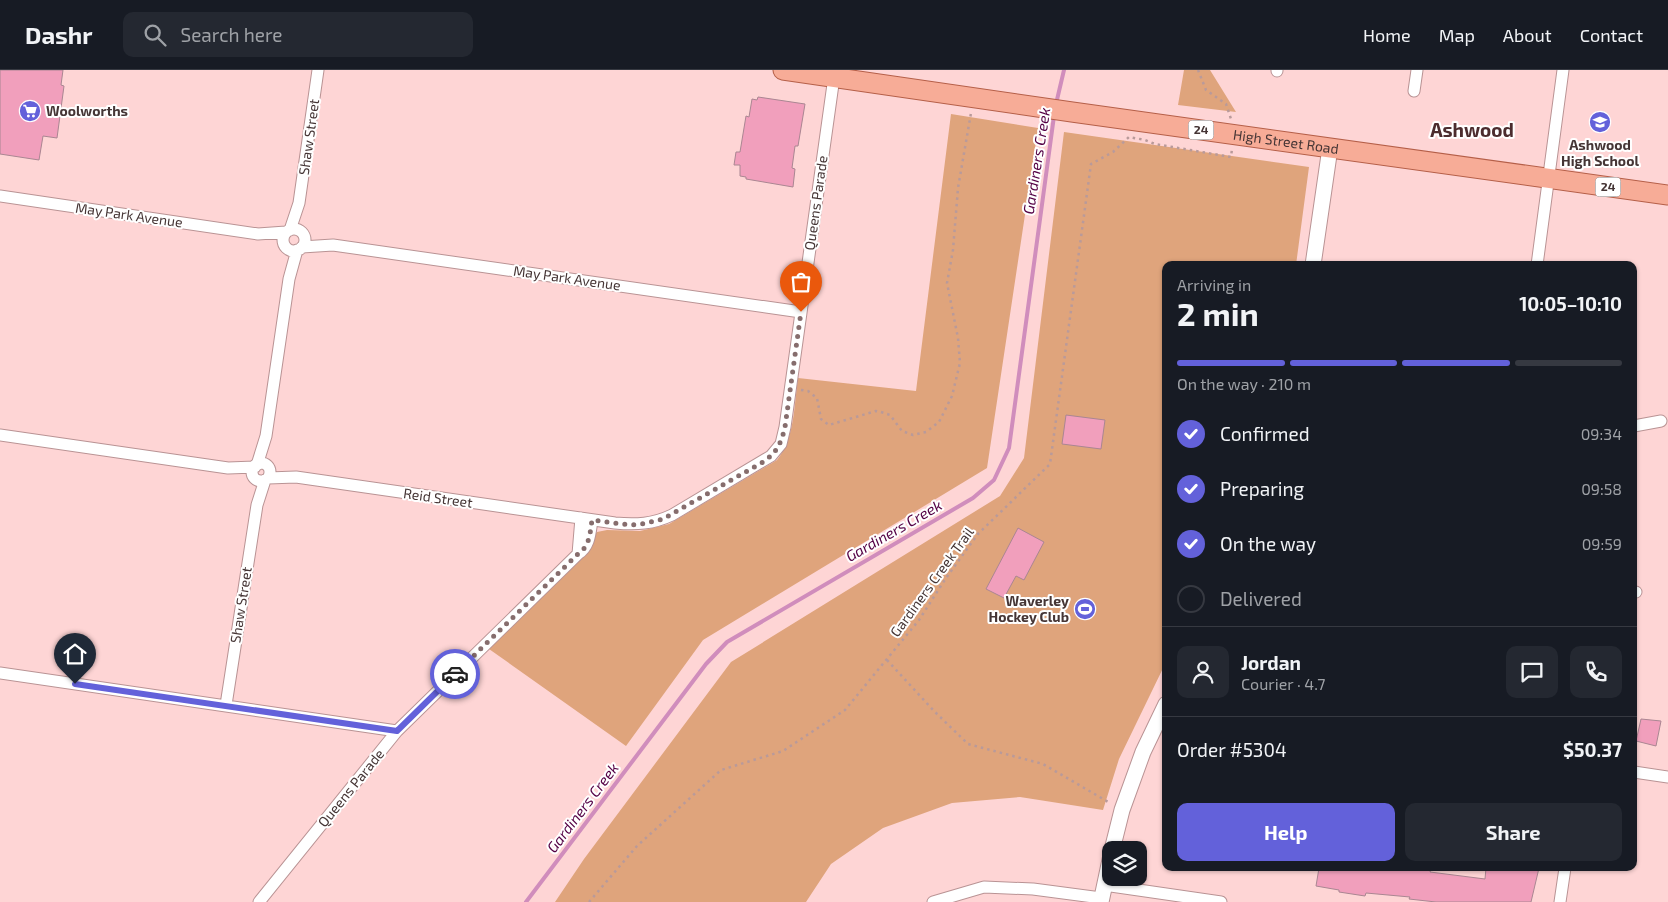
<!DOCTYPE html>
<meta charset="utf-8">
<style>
:root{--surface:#171b24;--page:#242831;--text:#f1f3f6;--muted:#9ea1a6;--line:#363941;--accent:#6361da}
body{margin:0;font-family:"Exo 2",sans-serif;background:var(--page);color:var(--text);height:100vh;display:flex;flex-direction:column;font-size:19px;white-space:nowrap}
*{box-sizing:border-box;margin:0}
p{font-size:16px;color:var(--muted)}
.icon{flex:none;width:28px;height:28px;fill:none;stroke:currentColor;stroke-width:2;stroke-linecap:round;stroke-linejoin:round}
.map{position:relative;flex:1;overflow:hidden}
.panel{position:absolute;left:1162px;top:191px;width:475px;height:610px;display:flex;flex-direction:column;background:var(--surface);border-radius:10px;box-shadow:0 1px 4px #0004}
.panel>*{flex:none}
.buttons{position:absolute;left:1102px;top:771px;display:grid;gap:10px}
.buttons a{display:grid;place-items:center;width:45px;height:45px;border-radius:10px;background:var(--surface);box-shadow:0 1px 4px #0004;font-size:25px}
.pin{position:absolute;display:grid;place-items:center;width:42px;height:42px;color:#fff;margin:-51px -21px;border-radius:50% 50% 50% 0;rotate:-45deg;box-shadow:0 0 5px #0007}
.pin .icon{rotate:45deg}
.courier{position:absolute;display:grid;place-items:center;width:50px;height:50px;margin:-25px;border:4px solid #6361da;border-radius:50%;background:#fff;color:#222;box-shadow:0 1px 6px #0007}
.headline em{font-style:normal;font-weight:700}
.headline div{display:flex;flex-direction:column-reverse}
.headline{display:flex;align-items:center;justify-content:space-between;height:85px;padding:0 15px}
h1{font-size:32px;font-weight:700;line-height:38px}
.bar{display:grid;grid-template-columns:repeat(4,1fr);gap:8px 5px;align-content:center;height:60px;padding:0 15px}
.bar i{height:6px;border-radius:4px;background:var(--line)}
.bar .selected{background:var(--accent)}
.bar p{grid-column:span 4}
.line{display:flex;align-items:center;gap:12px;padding:0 15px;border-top:1px solid var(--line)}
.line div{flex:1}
.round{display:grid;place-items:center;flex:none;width:52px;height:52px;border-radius:10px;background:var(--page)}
ol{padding:0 15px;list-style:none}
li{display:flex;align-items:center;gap:15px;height:55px}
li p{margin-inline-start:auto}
li .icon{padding:5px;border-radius:50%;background:var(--accent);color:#fff;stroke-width:4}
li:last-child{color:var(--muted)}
li i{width:28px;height:28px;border:2px solid var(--line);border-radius:50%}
.cta{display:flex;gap:10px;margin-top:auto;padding:10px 15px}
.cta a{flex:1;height:58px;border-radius:10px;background:var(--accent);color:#fff;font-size:20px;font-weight:700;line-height:58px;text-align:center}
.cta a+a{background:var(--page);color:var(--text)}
header{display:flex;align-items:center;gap:30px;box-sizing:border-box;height:70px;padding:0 25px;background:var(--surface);border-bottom:1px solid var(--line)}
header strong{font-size:24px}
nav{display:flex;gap:28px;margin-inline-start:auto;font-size:18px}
.search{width:350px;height:45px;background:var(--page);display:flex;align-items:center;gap:12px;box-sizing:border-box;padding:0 18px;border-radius:10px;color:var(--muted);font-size:19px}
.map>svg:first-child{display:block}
.green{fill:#dfa47c}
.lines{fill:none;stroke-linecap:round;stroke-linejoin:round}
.stream{stroke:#d08dbc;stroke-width:4}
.building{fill:#f19fbc;stroke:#aa8692}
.minor-casing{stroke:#b99394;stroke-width:13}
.tertiary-casing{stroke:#b99394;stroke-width:17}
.primary-casing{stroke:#b55f48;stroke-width:21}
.path{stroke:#b99a9a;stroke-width:2.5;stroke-dasharray:2.5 4;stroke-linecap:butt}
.minor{stroke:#fff;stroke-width:11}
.tertiary{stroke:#fff;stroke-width:15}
.primary{stroke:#f7ac97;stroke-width:19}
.done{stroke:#866d6d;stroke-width:5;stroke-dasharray:0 9}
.route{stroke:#6361da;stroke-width:6}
.labels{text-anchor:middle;stroke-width:4;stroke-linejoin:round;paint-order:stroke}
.shield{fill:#fff;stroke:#7d7272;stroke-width:1}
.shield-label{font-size:12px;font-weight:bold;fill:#453535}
.poi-label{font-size:14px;font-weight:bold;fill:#453535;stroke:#fff;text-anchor:start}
.street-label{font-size:14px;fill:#453535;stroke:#fff}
.water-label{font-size:15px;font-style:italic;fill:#540145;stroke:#fff}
.district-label{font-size:19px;font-weight:bold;fill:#4c2c2e;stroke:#fff}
</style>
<header>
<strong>Dashr</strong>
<div class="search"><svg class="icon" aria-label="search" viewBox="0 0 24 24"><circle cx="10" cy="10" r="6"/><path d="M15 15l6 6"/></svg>Search here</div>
<nav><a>Home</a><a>Map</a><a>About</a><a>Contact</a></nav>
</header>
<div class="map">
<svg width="1668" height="832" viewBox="0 0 1668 832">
<rect width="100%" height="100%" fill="#fed5d5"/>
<path class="green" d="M1184,0H1210L1236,42L1178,35Z
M951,44L1038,58L987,398L703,570L626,676L489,579L578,492L584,485L593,467L597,462L607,460L640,461L669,454L777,390C795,368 794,335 798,308L916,321Z
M1064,62L1309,97L1296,195H1166V592L1119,689L1103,740L1020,727L952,733L883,758L831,794L806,832H555L584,789L731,592L1000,426L1024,388Z"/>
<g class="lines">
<path class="stream" d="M1056,34L1064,0
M526,832L706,594L727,572L973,428L994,410L1009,378L1054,46"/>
</g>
<path class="building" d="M0,0H63L61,15L64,16L57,68L43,66L39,90L0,84Z
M758,27L805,34L798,76H795L792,98L795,99L793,117L746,109V107L740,106V95H734L736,82H740L746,46L749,47L752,29L757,30Z
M1066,345L1105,350L1101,379L1062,374Z
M1018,458L1044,472L1024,510L1016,506L1004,528L986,519Z
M1641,649L1661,651L1656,676L1636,671Z
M1319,798H1417L1431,799L1430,802L1485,809L1486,798H1539L1531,832H1436L1409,829L1410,827L1366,823L1365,826L1339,822V820L1316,816Z"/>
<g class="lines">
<g class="minor-casing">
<path id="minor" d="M1277,1V0
M1414,21L1417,0
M0,126L258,164L286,162
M283 170a11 11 0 1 1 22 0a11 11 0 1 1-22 0Z
M290,160L299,133L318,0
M302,177L333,175L801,242
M1537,195L1563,0
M1634,356L1661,351
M0,365L228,398L255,397
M252 402a9 9 0 1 1 18 0a9 9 0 1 1-18 0Z
M257,395L266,366L289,209L297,180
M268,408L296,407L615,453C636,455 653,454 672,445L771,386L781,374L785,357L834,7
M578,484L581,448
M1634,522H1636
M0,603L397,661
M226,635L257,435L265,410
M1634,702L1668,707
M1104,815L1221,832
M259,832L397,661L578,484C590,476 590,463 592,450
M933,832L984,817L1033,819L1101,828
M1560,832L1565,798"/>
</g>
<g class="tertiary-casing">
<path id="tertiary" d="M1313,195L1330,78
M1112,780L1122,740L1143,682L1166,634
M1101,832L1111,785"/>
</g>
<g class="primary-casing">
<g id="primary">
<path id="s1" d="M783,0L1072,42L1668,125"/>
</g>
</g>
<path class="path" d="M1198,0L1206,20L1226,34L1231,49
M801,320L808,321L817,328L821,349L829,355L876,341L881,342L890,345L902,361L913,365L926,362L939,352L952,326L960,293L958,268L947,213L953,180L958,118L971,43
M887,590L934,641L968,674L1043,694L1110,733
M589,832L637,776L721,700L783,681L845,640L919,550L946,508L978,464L1050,394L1091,94L1113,82L1129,67L1145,70L1155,74L1231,87L1232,79"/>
<use href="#minor" class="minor"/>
<use href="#tertiary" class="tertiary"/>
<use href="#primary" class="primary"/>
</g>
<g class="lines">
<path class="done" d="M455,604L578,484C590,476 590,463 592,450L630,455L642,454L663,449L763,392C777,382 781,374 785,357L801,242"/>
<path class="route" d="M75,614L397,661L455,604"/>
</g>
<defs>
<g id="supermarket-disc" transform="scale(1.125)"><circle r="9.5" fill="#6361da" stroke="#fff"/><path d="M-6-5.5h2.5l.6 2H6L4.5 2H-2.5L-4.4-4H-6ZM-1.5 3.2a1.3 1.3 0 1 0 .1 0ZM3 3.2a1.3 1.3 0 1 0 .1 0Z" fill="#fff"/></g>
<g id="school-disc" transform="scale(1.125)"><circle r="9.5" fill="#6361da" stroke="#fff"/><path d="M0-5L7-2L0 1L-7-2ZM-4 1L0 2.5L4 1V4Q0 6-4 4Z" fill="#fff"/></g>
<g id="stadium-disc" transform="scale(1.125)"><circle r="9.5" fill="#6361da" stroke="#fff"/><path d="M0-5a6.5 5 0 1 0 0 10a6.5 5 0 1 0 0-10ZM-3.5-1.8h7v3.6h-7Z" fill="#fff"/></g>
</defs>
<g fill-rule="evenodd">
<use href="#supermarket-disc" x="30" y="41"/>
<use href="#school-disc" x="1600" y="52"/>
<use href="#stadium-disc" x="1085" y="539"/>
</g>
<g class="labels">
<g class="shield">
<rect x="1188.5" y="50.5" width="25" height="19" rx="4"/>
<rect x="1595.5" y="107.5" width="25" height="19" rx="4"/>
</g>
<g class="shield-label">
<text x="1201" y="64">24</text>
<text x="1608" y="121">24</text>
</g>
<g class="poi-label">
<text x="46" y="46">Woolworths</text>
<text x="1600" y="80" text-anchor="middle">Ashwood<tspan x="1600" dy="16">High School</tspan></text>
<text x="1069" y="536" text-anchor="end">Waverley<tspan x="1069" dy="16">Hockey Club</tspan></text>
</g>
<g class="street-label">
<text transform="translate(309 67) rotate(-82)" y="5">Shaw Street</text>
<text dy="5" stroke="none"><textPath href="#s1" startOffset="508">High Street Road</textPath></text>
<text transform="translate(816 133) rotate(-82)" y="5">Queens Parade</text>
<text transform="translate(129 145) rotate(8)" y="5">May Park Avenue</text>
<text transform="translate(567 208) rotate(8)" y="5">May Park Avenue</text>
<text transform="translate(438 428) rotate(8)" y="5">Reid Street</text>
<text transform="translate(932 512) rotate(-54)" y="5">Gardiners Creek Trail</text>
<text transform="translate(241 535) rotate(-81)" y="5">Shaw Street</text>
<text transform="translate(351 718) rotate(-51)" y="5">Queens Parade</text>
</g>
<g class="water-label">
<text transform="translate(1037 91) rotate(-81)" y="5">Gardiners Creek</text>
<text transform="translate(894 461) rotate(-30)" y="5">Gardiners Creek</text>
<text transform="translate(583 738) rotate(-53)" y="5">Gardiners Creek</text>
</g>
<g class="district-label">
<text x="1472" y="67">Ashwood</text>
</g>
</g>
</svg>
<div class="buttons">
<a><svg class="icon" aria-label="layers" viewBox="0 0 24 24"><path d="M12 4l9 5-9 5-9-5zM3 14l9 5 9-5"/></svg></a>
</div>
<div class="pin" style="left:801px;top:242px;background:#ea580c"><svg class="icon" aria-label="bag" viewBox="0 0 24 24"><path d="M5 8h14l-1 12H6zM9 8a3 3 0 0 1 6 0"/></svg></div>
<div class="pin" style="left:75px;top:614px;background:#1f2937"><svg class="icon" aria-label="home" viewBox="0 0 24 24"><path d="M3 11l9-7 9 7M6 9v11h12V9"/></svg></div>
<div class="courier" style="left:455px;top:604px"><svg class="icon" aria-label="car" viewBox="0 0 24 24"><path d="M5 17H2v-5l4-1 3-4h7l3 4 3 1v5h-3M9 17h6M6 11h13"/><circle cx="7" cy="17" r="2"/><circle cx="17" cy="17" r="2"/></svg></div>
<section class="panel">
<div class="headline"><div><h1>2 min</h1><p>Arriving in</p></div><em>10:05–10:10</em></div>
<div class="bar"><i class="selected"></i><i class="selected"></i><i class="selected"></i><i></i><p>On the way · 210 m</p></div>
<ol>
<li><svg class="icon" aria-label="check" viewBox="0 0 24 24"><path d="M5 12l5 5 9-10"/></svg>Confirmed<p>09:34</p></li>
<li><svg class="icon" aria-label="check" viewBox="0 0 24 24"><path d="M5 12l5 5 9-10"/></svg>Preparing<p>09:58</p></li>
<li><svg class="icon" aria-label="check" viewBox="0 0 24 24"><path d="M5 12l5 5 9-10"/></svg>On the way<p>09:59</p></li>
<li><i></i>Delivered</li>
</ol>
<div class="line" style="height:90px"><a class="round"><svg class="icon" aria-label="person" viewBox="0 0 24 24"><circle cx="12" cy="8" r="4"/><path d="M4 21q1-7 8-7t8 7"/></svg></a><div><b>Jordan</b><p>Courier · 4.7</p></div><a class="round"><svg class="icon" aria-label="chat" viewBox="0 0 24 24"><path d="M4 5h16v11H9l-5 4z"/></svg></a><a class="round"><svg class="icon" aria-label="phone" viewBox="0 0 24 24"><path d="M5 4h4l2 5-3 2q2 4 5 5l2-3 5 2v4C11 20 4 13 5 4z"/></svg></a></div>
<div class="line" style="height:65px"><div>Order #5304</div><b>$50.37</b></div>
<div class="cta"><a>Help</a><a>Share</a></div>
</section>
</div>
